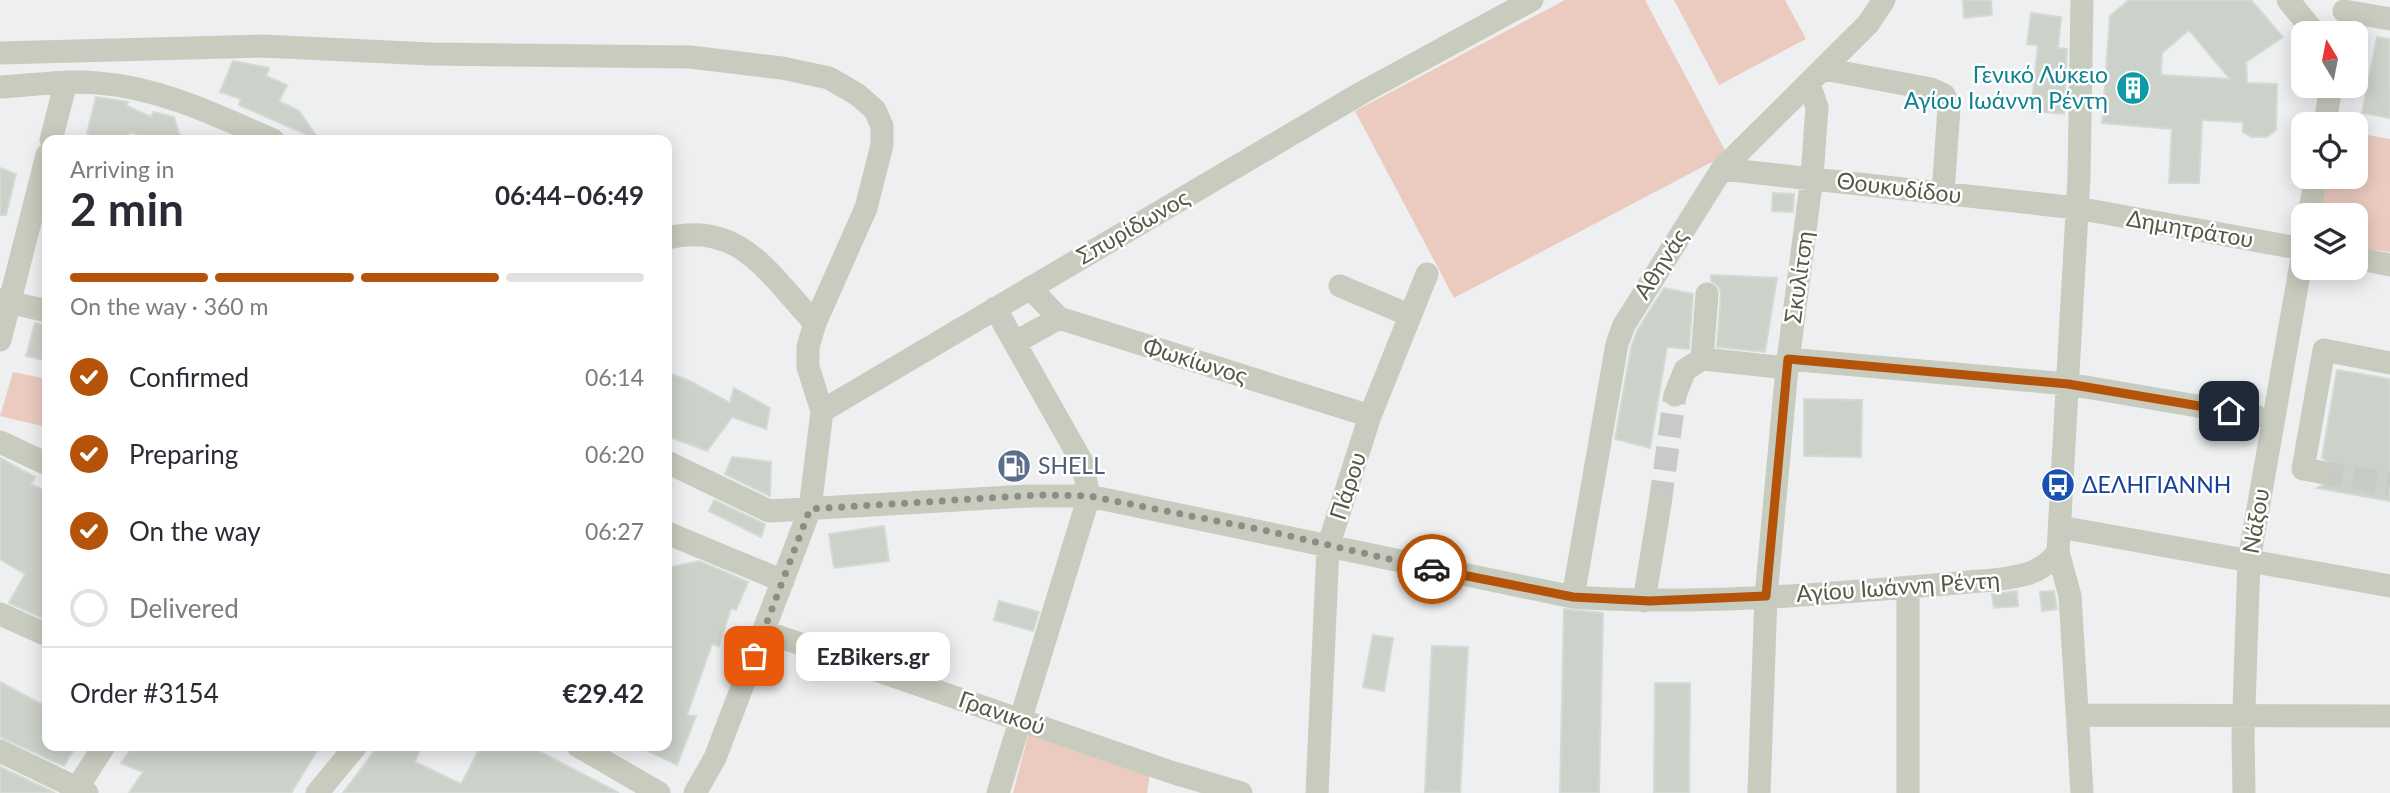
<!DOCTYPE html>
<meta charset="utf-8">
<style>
:root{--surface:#fff;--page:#f2f2f3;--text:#2b2b33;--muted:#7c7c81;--line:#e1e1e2;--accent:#b45309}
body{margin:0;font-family:Lato,sans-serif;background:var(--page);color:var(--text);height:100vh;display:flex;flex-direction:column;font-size:26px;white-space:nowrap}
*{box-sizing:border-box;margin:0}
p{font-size:23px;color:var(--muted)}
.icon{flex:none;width:38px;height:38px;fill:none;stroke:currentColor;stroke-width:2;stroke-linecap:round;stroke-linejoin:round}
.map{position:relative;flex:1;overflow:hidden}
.side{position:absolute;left:42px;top:135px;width:630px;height:616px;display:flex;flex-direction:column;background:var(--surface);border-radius:14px;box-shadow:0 4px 18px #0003}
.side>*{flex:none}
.needle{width:46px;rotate:350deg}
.buttons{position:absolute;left:2291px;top:21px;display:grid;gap:14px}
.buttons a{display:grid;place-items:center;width:77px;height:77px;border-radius:14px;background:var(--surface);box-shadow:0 4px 18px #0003;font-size:35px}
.pin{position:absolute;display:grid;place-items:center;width:60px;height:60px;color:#fff;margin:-30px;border-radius:14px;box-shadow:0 4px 10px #0006}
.courier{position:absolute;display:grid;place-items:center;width:70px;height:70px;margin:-35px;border:5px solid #b45309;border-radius:50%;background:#fff;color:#222;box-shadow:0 2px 9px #0007}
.bubble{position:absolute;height:49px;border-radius:14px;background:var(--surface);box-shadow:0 4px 18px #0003;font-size:23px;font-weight:700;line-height:49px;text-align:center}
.overview em{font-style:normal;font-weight:700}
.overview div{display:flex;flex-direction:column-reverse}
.overview{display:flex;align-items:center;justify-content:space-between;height:119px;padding:0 28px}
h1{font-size:46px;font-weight:700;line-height:52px}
.bar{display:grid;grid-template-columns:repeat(4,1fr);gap:10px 7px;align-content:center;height:84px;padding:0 28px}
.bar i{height:9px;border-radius:5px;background:var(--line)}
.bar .active{background:var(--accent)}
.bar p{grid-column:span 4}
.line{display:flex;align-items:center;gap:18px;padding:0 28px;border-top:2px solid var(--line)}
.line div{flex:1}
ol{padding:0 28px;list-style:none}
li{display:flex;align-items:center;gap:21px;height:77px}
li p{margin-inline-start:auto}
li .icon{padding:7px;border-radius:50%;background:var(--accent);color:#fff;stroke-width:4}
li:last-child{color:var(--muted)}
li i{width:38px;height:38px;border:4px solid var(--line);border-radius:50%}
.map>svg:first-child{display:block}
.green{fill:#ebcbc0}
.building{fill:#ccd1c9;stroke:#d6d9d3;stroke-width:2;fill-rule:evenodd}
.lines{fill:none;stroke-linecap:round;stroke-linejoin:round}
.minor-tunnel{stroke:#c8cac7;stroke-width:23;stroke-dasharray:23 11;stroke-linecap:butt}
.minor{stroke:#c8ccbe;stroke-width:23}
.done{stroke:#8a8e83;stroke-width:7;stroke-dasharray:0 12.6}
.route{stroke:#b45309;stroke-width:9}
.labels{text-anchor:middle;stroke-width:5;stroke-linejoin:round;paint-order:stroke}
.culture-label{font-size:23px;fill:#0d838f;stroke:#fff;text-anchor:end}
.street-label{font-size:23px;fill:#545a48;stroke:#fff}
.service-label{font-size:23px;fill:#4e5e75;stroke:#fff;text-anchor:start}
.transit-label{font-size:23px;fill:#164399;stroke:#fff;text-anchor:start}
</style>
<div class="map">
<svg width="2390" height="793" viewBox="0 0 2390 793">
<rect width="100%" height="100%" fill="#eeeff1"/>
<path class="green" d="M1565,0H1645L1727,154L1454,298L1355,111Z
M1674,0H1785L1806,39L1719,85Z
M2356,133L2390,139V252L2356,247V215H2319L2326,177H2356Z
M13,372L47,379L46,427L0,416Z
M1029,732L1150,775L1147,793H1013Z"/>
<path class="building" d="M1963,0H1991L1992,15L1964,18Z
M2129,0H2251L2283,37L2246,62L2247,83L2277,84L2276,130L2267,137H2252L2243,132V122L2202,120L2199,183H2169L2172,129L2102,123L2110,16ZM2189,30L2230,79L2161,75L2162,53Z
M2031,13L2061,17L2058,48L2067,49L2064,114L2031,111L2038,45L2027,44Z
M2377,37L2390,39V118L2362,113Z
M233,61L269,68L266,76L287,85L279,101L299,111L319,140L239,105L241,99L220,92Z
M96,97L128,102L127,106L151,117L153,112L174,117L181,140H153L130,132L127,140H96L87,133Z
M0,168L16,174L6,215H0Z
M1773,193L1794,194L1793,212L1772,211Z
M1711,275L1777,278L1765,352L1717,347L1721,294L1719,287L1711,281Z
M1664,288L1693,294L1689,349L1667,347L1650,448L1615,439L1631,348L1637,331Z
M35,323L47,325V361L26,356Z
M2337,370L2390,379V501L2317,488L2330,481L2334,474L2329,462L2322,458Z
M667,373L688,380L730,403L734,388L770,408L766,429L732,417L707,451L667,436Z
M1804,399L1862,400L1861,457L1804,456Z
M1020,454L1023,477L1009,479L1006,455Z
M732,457L771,462L770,496L725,474Z
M0,458L35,477L31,484L47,492V620L9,603L25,574L0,559Z
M714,500L765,524L761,537L709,511Z
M884,526L889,561L834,568L829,534Z
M699,561L748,582L736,610L731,608L719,646L712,644L687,715L696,716L677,765L638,746H667V568Z
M2017,591L2018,606L1994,608L1992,594Z
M2054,591L2057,609L2042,611L2040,592Z
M999,601L1039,612L1033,631L994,620Z
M1564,609L1603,613L1599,793H1560Z
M1373,635L1393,638L1384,691L1363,687Z
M1432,646L1468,647L1460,793L1425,792Z
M0,682L47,707V746H76L64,766L0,737Z
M1655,683H1690L1689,793H1654Z
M133,746H320L291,793H129L143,772L121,763Z
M378,746H421L415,762L461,784L481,746H529L619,793H343Z
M0,767L55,793H0Z"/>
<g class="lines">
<path class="minor-tunnel" d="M2320,472L2390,484
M1660,504L1675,395"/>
<path class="minor" d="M2288,0L2315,33
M2344,11L2390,19
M0,53L262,46L431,54L690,57L782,68L829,78L858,95L875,110L882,126V145L866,208L815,323L808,347V367L822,411L810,509L715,758L695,793
M1824,69L1931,89L1944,95L1949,108L1943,193
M0,87C32,85 65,80 98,83C161,88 216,115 273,140
M2325,124L2331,86
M51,140L66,82
M1722,169L2077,208L2303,249
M2309,215L2316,177
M667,238C741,220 770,276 815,323
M2356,258L2390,265
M1340,286L1409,315
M1030,288L1059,318L1370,416
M1707,294L1702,359L1787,368
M0,300L47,311
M995,308L1082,462L1089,496L998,793
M0,340L47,155
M1016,342L1059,318
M1788,359L2068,384L2256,416
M1675,395L1685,370L1702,359
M822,411L1363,92L1532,0
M0,442L47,464
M667,462L769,511L1028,496H1089L1573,597C1712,607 1854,591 1993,580C2019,577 2042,574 2058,552L2079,177L2082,0
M2320,472L2303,469L2324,350L2390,363
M2060,527L2390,586
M667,533L783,581
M2058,552L2070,596L2082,793
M1908,587V793
M1573,597L1617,344L1624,325L1722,169L1868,24L1884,0
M1644,601L1660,504
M0,614L47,635
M763,631L1171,772L1241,793
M2077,715L2390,716
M578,746L659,793
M0,751L87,793
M74,793L104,746
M317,793L356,746
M1317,793L1328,547L1370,416L1427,274
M1759,793L1766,596L1787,368L1812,177L1817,107L1809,84
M2244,793L2243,737L2249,560L2303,252"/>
</g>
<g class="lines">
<path class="done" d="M754,656L810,509L1038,495L1089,496L1268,531L1432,569"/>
<path class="route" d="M1432,569L1573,597L1650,601L1766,596L1788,359L2068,384L2229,411"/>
</g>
<defs>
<g id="building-disc" transform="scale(1.75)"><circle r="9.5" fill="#0f9aa8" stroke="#fff"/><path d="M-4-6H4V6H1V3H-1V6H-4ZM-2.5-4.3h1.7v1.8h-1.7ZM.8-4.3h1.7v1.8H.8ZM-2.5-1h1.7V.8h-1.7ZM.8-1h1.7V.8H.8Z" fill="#fff"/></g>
<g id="fuel-disc" transform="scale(1.75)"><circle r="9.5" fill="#5c6f8a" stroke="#fff"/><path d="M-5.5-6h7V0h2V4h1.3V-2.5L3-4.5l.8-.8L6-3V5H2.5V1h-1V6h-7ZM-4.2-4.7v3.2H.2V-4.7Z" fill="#fff"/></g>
<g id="bus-disc" transform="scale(1.75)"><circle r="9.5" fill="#1a4fb4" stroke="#fff"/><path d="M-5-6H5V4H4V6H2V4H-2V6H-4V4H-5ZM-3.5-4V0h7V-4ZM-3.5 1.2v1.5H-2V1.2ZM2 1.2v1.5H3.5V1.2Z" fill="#fff"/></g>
</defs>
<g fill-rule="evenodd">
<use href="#building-disc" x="2133" y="88"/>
<use href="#fuel-disc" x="1014" y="466"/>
<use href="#bus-disc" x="2058" y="485"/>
</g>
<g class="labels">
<g class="culture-label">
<text x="2108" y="83">Γενικό Λύκειο<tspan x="2108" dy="26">Αγίου Ιωάννη Ρέντη</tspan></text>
</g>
<g class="street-label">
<text transform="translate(1899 188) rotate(7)" y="8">Θουκυδίδου</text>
<text transform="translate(1133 227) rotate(-30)" y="8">Σπυρίδωνος</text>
<text transform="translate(2190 229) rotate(10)" y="8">Δημητράτου</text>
<text transform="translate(1661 264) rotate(-57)" y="8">Αθηνάς</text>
<text transform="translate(1799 277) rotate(-82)" y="8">Σκυλίτση</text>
<text transform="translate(1195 361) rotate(17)" y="8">Φωκίωνος</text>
<text transform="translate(1348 486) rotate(-72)" y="8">Πάρου</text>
<text transform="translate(2256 521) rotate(-80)" y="8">Νάξου</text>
<text transform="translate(1898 587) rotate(-4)" y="8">Αγίου Ιωάννη Ρέντη</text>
<text transform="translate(1002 713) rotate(19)" y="8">Γρανικού</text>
</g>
<g class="service-label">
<text x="1038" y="474">SHELL</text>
</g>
<g class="transit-label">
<text x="2082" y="493">ΔΕΛΗΓΙΑΝΝΗ</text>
</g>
</g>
</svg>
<div class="buttons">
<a><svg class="needle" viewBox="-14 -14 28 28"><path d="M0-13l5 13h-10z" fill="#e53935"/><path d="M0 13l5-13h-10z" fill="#7c7c81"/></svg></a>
<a><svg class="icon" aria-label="locate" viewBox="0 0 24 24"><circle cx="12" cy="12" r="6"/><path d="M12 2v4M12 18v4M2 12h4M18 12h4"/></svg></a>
<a><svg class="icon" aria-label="layers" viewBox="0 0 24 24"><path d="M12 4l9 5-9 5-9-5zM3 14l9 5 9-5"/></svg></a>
</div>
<div class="pin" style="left:754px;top:656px;background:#ea580c"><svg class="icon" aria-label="bag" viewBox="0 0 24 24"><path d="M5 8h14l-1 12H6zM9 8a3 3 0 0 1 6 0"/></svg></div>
<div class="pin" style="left:2229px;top:411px;background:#1f2937"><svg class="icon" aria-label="home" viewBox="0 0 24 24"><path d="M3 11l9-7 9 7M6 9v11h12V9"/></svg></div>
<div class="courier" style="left:1432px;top:569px"><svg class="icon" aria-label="car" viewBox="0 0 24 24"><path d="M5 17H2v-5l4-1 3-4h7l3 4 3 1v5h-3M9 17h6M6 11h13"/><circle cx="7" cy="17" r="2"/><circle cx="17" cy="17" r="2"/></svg></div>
<div class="bubble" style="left:796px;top:632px;width:154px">EzBikers.gr</div>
<section class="side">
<div class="overview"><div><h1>2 min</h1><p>Arriving in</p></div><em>06:44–06:49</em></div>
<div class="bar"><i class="active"></i><i class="active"></i><i class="active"></i><i></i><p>On the way · 360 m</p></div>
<ol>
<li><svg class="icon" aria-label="check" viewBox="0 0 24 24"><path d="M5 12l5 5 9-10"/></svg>Confirmed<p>06:14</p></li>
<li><svg class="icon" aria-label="check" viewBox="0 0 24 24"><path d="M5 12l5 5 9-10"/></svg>Preparing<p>06:20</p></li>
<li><svg class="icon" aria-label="check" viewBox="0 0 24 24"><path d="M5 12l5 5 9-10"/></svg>On the way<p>06:27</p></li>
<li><i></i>Delivered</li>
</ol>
<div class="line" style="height:91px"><div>Order #3154</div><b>€29.42</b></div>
</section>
</div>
